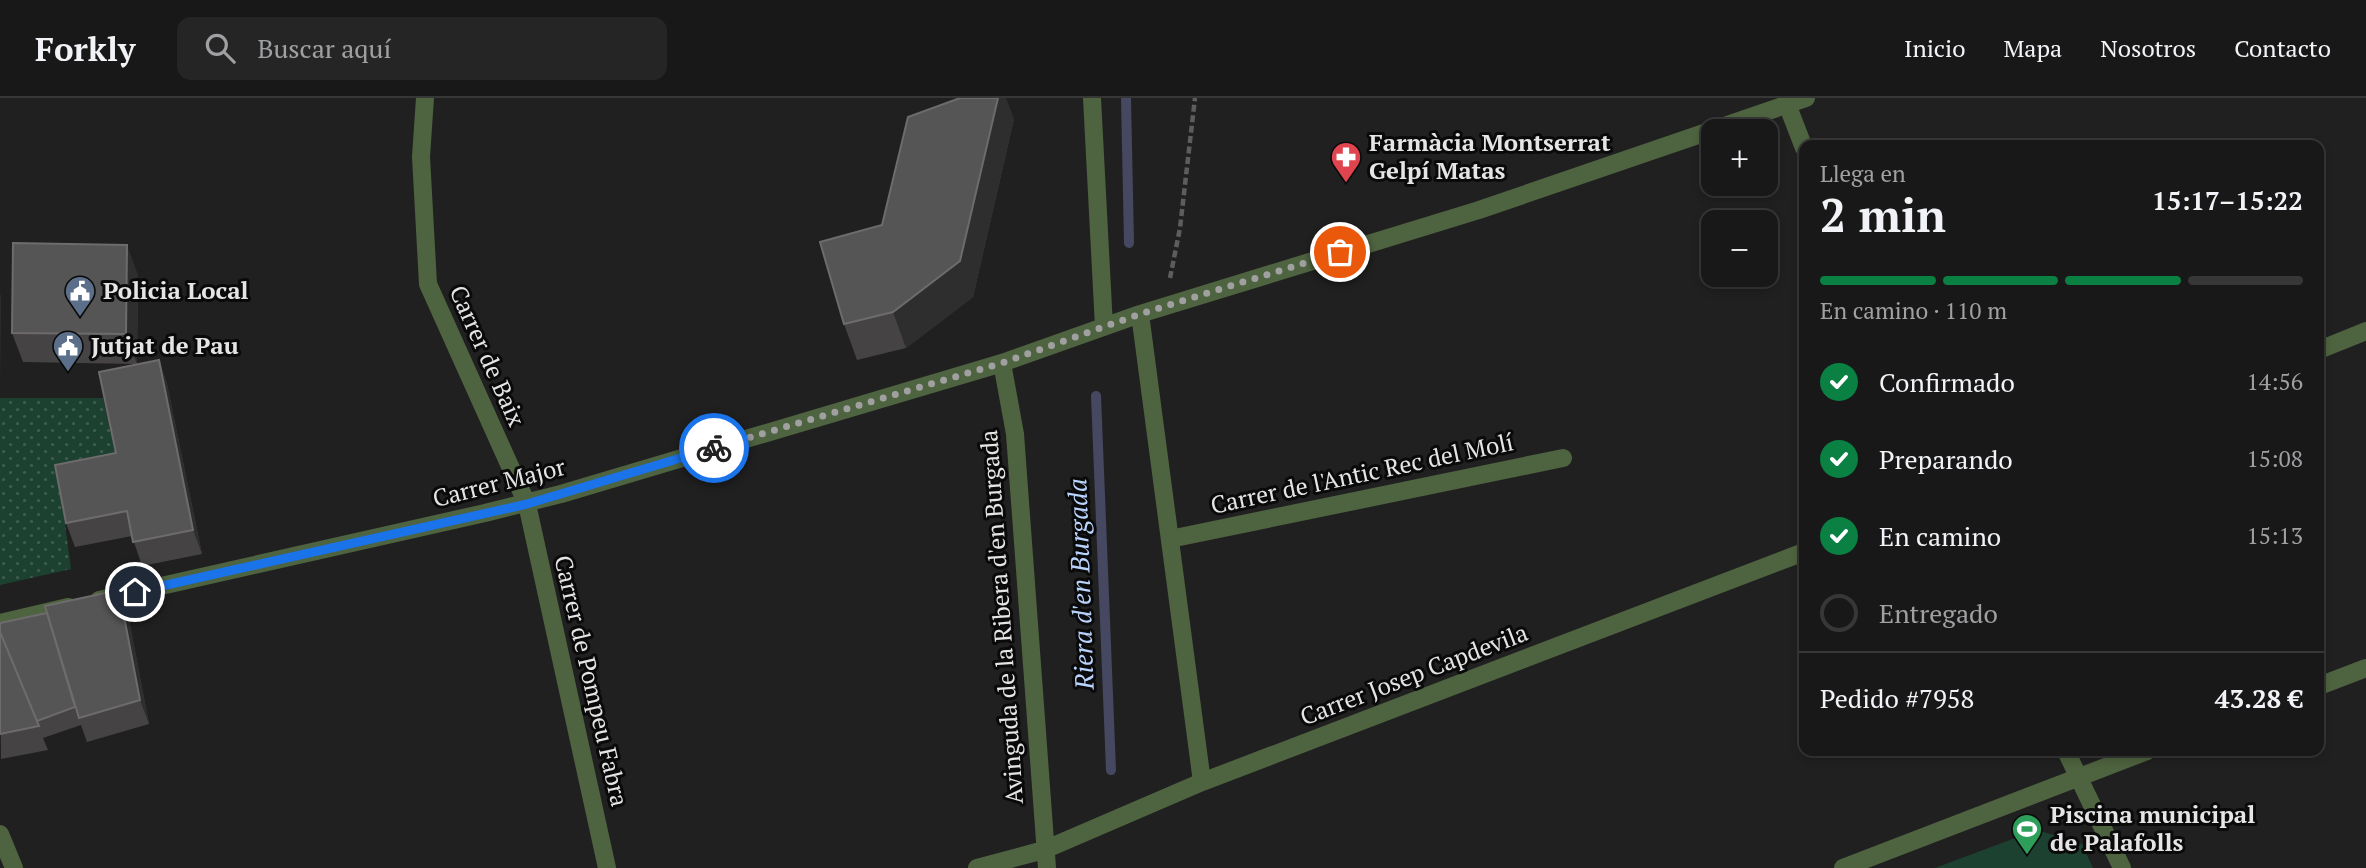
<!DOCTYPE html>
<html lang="es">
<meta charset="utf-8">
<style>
:root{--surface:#191819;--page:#262526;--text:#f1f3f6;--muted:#9fa0a2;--line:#373738;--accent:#0b8043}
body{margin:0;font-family:"PT Serif",serif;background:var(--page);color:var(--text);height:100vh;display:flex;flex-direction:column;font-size:26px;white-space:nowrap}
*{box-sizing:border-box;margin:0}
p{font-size:23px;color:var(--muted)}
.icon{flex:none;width:38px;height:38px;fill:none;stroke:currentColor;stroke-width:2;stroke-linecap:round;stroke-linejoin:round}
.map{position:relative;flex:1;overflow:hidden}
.sheet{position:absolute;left:1799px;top:42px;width:525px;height:616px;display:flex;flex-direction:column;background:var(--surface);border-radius:14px;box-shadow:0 4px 10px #0003,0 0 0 2px var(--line)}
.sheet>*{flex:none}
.buttons{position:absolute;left:1701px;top:21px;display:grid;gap:14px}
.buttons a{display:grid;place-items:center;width:77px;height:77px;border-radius:14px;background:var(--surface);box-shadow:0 4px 10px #0003,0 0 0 2px var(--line);font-size:35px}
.pin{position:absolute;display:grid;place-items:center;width:60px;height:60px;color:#fff;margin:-30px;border:4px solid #fff;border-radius:50%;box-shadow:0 2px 7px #0007}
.courier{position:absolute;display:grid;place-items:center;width:70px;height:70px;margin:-35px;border:5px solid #1a73e8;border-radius:50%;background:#fff;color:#222;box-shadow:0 2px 9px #0007}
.headline em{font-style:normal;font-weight:700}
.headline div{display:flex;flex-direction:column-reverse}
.headline{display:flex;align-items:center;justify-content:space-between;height:119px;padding:0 21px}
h1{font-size:46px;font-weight:700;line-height:52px}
.bar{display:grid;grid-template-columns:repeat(4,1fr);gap:10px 7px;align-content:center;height:84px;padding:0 21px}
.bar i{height:9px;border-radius:5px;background:var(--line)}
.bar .selected{background:var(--accent)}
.bar p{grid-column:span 4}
.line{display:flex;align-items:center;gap:18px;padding:0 21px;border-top:2px solid var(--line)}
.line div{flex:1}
ol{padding:0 21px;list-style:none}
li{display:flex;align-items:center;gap:21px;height:77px}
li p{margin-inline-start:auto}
li .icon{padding:7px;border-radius:50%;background:var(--accent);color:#fff;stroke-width:4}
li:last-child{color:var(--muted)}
li i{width:38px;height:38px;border:4px solid var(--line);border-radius:50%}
header{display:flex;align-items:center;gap:42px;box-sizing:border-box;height:98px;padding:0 35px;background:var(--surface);border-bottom:2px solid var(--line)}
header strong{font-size:33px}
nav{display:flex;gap:38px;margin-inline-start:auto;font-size:24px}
.search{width:490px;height:63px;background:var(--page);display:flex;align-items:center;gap:18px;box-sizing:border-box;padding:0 24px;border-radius:14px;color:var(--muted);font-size:26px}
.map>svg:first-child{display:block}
.park{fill:url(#park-dots)}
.pitch{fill:#1d4131}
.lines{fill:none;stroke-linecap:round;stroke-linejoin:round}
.stream{stroke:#454860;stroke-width:10}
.path{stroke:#5e5d5e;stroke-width:4.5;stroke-dasharray:7 3.5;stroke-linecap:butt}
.pedestrian{stroke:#4e633f;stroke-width:18}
.minor{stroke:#4e633f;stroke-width:18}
.wall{fill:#454344}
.shaded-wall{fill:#2f2e2f}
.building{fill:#565556;stroke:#6d6b6c;stroke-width:2}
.done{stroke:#a1a0a1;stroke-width:7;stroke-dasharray:0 12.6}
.route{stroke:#1a73e8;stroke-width:9}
.labels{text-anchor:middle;stroke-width:6;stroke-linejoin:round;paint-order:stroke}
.poi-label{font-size:24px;font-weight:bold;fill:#e6e5e6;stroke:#0a0a0a;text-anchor:start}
.street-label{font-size:24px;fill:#e6e5e6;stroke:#0a0a0a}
.water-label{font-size:26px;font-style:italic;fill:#bad3fd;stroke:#0a0a0a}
</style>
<header>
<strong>Forkly</strong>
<div class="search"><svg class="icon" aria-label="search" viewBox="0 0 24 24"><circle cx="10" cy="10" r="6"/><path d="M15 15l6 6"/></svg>Buscar aquí</div>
<nav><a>Inicio</a><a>Mapa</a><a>Nosotros</a><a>Contacto</a></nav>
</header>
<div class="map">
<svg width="2366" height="770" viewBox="0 0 2366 770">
<defs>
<pattern id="park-dots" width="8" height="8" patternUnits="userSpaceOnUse" patternTransform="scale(1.75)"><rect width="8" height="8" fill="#1d4131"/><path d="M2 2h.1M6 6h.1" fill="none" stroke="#3e5c4f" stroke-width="1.8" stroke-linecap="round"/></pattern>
</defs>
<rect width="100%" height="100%" fill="#212021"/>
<path class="park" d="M0,300H103L119,372L60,388L71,471L0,487Z"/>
<path class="pitch" d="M2037,732L2082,746L2093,770H1935Z"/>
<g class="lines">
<path class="stream" d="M1126,0L1129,145
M1096,298L1111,672"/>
<path class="path" d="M1170,180L1180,130L1195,0"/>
<path class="pedestrian" d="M1787,6L1804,50
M1170,441L1563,360"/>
<path class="minor" d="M425,0L421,59L428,186L527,406L607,770
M1092,0L1104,229
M1140,216L1202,684
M2319,252L2366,233
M1002,265L1015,336L1047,770
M99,502L485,415L561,396L1002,265L1140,216L1479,112L1806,0
M0,525L68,509
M2319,588L2366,570
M2066,653L2122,770
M0,736L14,770
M977,770L1044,752L1202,684L1804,454
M1843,770L2147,653"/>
</g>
<path class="wall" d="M1014,21L973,199L906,250L857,262L844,226L882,127Z
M138,177L137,266L23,264L12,235Z
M159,262L167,286L202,456L142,468L132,438L75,449L66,425L116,355Z
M119,492L128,516L149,626L87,644L81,627L43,640L48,652L1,661L0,525L47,515Z"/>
<path class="shaded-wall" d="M998,0H1006L1014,21L973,199L906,250L893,214Z
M127,147L138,177L137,266L126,236Z
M0,196L1,198L0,292Z
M159,262L167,286L202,456L193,432Z
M119,492L128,516L149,626L140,602Z"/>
<path class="building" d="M960,0H998L960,163L893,214L844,226L820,144L882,127L908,19Z
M13,145L127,147L126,236L12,235Z
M159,262L193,432L133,444L127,413L66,425L55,367L116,355L99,274Z
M119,492L140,602L79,620L45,508Z
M47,515L75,609L37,623L0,534V525Z
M0,534L39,628L0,636Z"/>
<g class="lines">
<path class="done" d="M714,350L1002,265L1140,216L1340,154"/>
<path class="route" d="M135,494L527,406L714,350"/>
</g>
<defs>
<g id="pharmacy-pin" transform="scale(1.575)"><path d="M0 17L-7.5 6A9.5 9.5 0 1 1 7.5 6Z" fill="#e0444e" stroke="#0a0a0a"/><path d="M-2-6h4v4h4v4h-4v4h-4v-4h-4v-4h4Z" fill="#fff"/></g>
<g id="civic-pin" transform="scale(1.575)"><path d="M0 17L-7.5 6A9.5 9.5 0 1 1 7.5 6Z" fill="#5c6f8a" stroke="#0a0a0a"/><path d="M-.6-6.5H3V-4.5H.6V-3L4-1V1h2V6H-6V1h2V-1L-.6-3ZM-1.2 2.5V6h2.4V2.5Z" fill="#fff"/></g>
<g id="stadium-pin" transform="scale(1.575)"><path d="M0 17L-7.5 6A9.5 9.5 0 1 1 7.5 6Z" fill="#2e9e5b" stroke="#0a0a0a"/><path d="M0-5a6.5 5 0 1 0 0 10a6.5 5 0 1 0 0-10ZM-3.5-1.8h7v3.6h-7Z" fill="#fff"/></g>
</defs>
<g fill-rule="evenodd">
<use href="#pharmacy-pin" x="1346" y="59"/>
<use href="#civic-pin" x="80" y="193"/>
<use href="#civic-pin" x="68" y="248"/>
<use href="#stadium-pin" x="2027" y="731"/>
</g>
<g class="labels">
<g class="poi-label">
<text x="1369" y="53">Farmàcia Montserrat<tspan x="1369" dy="28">Gelpí Matas</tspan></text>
<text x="103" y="201">Policia Local</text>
<text x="91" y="256">Jutjat de Pau</text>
<text x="2050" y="725">Piscina municipal<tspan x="2050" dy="28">de Palafolls</tspan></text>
</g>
<g class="street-label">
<text transform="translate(487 258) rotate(66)" y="8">Carrer de Baix</text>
<text transform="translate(1362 376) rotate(-12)" y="8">Carrer de l'Antic Rec del Molí</text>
<text transform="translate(499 385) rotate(-14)" y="8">Carrer Major</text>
<text transform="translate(1002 519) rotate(-94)" y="8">Avinguda de la Ribera d'en Burgada</text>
<text transform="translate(1414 577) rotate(-21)" y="8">Carrer Josep Capdevila</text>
<text transform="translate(591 583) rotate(77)" y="8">Carrer de Pompeu Fabra</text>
</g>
<g class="water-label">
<text transform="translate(1081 486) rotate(-92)" y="9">Riera d'en Burgada</text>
</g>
</g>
</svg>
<div class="buttons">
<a>+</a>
<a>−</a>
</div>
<div class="pin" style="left:1340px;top:154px;background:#ea580c"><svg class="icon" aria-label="bag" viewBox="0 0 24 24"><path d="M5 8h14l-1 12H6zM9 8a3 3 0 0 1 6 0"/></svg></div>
<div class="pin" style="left:135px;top:494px;background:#1f2937"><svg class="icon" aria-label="home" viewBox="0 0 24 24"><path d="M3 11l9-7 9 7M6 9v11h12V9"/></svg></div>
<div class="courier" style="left:714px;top:350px"><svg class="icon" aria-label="bike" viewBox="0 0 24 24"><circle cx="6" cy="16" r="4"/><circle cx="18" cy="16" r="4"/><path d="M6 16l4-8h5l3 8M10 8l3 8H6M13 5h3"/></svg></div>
<section class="sheet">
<div class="headline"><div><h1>2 min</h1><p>Llega en</p></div><em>15:17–15:22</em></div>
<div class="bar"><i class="selected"></i><i class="selected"></i><i class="selected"></i><i></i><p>En camino · 110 m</p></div>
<ol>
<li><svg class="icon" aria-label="check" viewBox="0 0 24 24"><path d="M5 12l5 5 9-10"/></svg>Confirmado<p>14:56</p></li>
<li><svg class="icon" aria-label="check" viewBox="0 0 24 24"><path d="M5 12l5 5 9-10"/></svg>Preparando<p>15:08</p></li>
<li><svg class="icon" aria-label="check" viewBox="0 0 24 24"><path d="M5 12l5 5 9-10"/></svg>En camino<p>15:13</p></li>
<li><i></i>Entregado</li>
</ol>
<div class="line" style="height:91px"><div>Pedido #7958</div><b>43.28 €</b></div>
</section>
</div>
